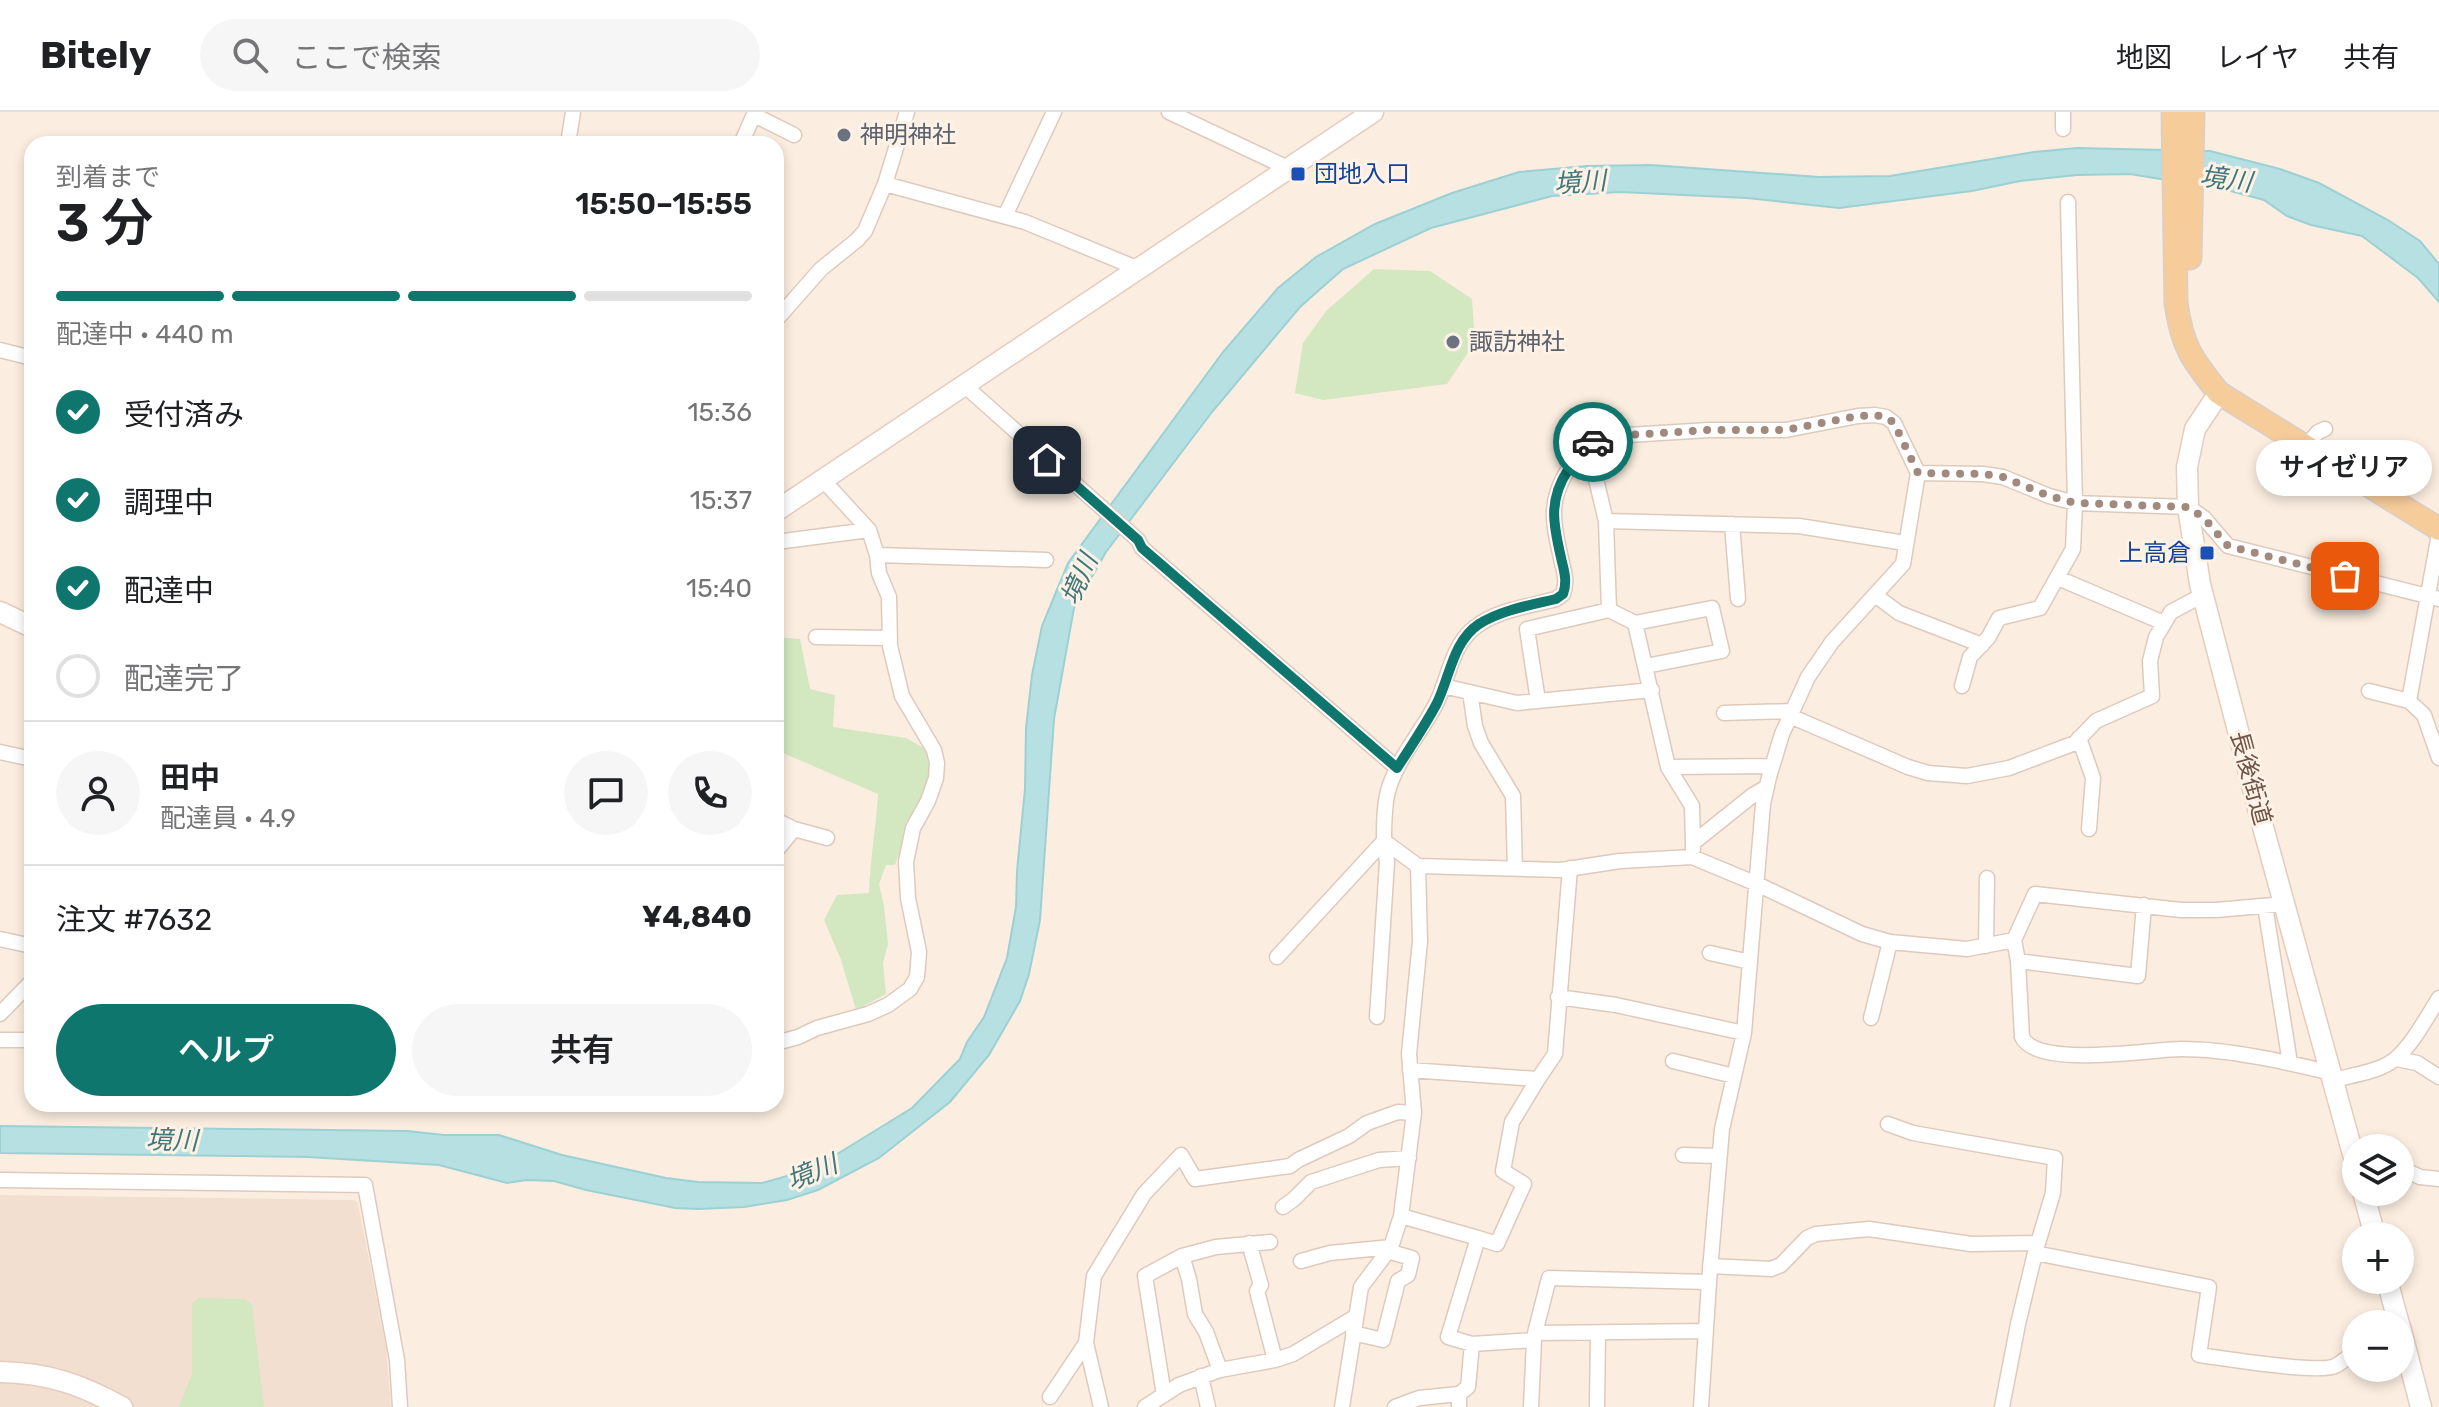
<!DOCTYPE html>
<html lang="ja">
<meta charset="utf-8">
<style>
:root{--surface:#fff;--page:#f6f6f6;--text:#202124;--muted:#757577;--line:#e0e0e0;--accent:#0f766e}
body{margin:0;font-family:Rubik,"Noto Sans JP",sans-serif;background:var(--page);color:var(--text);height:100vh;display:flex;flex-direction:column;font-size:30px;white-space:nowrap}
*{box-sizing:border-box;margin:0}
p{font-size:26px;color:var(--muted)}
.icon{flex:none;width:44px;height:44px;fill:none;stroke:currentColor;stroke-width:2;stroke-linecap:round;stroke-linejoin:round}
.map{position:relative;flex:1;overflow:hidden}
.details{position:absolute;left:24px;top:24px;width:760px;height:976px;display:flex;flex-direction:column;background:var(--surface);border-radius:24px;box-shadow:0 4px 12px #0003}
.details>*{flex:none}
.tools{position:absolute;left:2342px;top:1022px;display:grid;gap:16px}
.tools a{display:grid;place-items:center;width:72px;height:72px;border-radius:50%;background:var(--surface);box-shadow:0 4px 12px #0003;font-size:40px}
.pin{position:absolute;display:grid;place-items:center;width:68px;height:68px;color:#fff;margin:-34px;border-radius:16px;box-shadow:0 4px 12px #0006}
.courier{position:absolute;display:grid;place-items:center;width:80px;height:80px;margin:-40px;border:6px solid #0f766e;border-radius:50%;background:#fff;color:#222;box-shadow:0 2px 10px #0007}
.bubble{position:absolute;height:56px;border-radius:28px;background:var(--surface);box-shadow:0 4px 12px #0003;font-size:26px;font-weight:600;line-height:56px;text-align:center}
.summary em{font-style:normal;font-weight:600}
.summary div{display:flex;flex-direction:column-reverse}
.summary{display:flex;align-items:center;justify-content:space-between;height:136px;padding:0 32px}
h1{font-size:52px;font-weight:600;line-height:60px}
.bar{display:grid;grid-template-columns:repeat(4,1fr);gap:12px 8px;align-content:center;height:96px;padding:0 32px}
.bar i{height:10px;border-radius:6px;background:var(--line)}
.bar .on{background:var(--accent)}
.bar p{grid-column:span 4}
.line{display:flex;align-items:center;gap:20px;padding:0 32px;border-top:2px solid var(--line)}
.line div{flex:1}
.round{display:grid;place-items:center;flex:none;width:84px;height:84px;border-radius:42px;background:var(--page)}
ol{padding:0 32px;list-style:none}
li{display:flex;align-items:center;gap:24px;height:88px}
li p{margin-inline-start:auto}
li .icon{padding:8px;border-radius:50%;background:var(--accent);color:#fff;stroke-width:4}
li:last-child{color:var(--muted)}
li i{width:44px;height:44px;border:4px solid var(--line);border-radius:50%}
.action{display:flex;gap:16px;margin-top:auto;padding:16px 32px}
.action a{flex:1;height:92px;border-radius:48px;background:var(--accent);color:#fff;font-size:32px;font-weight:600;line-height:92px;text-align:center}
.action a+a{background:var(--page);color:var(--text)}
header{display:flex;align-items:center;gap:48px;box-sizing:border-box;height:112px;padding:0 40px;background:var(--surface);border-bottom:2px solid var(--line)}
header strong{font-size:38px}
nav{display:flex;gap:44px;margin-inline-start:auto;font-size:28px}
.search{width:560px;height:72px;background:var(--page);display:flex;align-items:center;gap:20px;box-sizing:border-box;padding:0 28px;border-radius:44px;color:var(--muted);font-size:30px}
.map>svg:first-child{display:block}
.residential{fill:#f2dfcf}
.green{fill:#d3e7c0}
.water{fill:#b6e0e2;stroke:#9dd0d4;stroke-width:2}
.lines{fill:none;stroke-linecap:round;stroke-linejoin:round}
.street-casing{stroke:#decabd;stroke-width:17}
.secondary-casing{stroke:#e5ccbd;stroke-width:23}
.primary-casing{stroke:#d7cfcc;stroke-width:25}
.street{stroke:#fff;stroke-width:14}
.secondary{stroke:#fff;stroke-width:20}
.primary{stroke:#f7cc9b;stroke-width:22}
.done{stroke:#a1897e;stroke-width:8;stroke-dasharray:0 14.4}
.route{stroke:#0f766e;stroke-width:10}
.worship-dot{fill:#6b7280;stroke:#fef2e6;stroke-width:3}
.transit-dot{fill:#1a4fb4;stroke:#fef2e6;stroke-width:3}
.labels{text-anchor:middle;stroke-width:6;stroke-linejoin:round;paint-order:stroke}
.worship-label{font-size:24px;fill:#5b616d;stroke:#fef2e6;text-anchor:start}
.transit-label{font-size:24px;fill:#164399;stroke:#fef2e6;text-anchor:start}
.street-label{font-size:24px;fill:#705349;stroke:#fef2e6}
.water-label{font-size:26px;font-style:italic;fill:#41777b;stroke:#fef2e6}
</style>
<header>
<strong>Bitely</strong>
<div class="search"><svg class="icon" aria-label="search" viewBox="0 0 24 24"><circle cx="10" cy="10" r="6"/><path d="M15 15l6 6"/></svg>ここで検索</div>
<nav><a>地図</a><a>レイヤ</a><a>共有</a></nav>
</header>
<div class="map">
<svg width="2439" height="1295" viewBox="0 0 2439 1295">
<rect width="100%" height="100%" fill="#fbeee0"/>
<path class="residential" d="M0,1083L354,1088L358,1091L386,1235L391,1295H0Z"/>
<path class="green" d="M1374,157L1430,159L1472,187L1475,230L1447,272L1323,288L1295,281L1303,231L1326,199Z
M776,525L800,527L810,577L835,583L833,615L906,626L924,636C926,641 930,649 930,654C932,676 903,729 895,753H886L879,772L884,794L888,832L883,851L886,882L856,898L841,848L824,808L837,783L869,781C870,748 876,716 878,682L776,638Z
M198,1186L245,1187L252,1193L264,1295H179L192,1262V1192Z"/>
<path class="water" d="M2077,36L2210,39L2280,57L2319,71L2388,108L2420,129L2439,152V190L2418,166L2362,124L2311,113L2287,104L2264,88L2227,78L2130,62L2077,63L2020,69L1972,79L1839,96L1747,86L1620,80L1552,84L1431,116L1343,157L1300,195L1212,300L1106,440L1074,496L1054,607L1040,808L1029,862L1020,889L989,943L950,990L879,1046L818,1078L787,1088L744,1095L698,1097L675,1096L641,1089L586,1078L554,1069L527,1068L507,1071L439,1053L308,1045L0,1041V1014L407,1019L444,1023H499L562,1043L666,1066L698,1070L762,1071L805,1059L829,1047L912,996L960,947L967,930L984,905L1007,846L1016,795L1017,759L1025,677L1026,616L1032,563L1042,514L1068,451L1223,240L1278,176L1316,145L1375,112L1452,81L1519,60L1587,54L1651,53L1819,65L1890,64L2034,40Z"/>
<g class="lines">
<g class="street-casing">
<path id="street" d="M1169,0L1290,57
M2063,0V17
M754,3L794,23
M568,32L573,0
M741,32L755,0
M885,72L1025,110L1139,157
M1005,104L1054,0
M776,208L821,157L857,128L865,119L885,72L907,0
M0,238L32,246
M965,274L1138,428L1142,436L1397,656
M1588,334L1606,409L1609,498L1635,511L1668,655L1692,694L1693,731
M2306,334L2318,320L2325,317
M1918,361L1983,362L2003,365L2049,384L2075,391L2188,395L2204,406L2228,434L2439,487
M1606,409L1799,414L1905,431
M1732,412L1738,487
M2439,422L2409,589L2424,603L2439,646
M776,430L869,418
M877,443L1046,448
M2058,466L2164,511
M1875,483L1899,501L1982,533
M1635,511L1712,496L1722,539L1646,554
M816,525L889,526
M1443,574L1517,591L1652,578
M1962,574L1970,545L1988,526L1999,506L2040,496L2073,437L2075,391L2068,90
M2369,579L2409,589
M1470,580L1475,614L1481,631L1513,684L1515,757
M1538,589L1527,517L1609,498
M1724,601L1792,599
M1790,604L1908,655L1928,661L1967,664L2009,656L2075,631L2096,609L2152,584L2150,549L2156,525L2171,500L2203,483
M2079,626L2093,666L2089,717
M0,640L32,647
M1668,655L1772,654
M776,708L794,717L827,726
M1384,729L1418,754L1561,758L1620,749L1692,745L1757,772L1862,822L1890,830L1967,837L2014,828
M1693,737V731L1753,683L1767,675
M776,739L794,717
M2285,792L2216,798H2181L2035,782L2014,828L2018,849L2022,925C2037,957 2151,937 2181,937C2229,937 2286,950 2332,961
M2265,794L2290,951
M0,827L32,834
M1986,834L1987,766
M1710,841L1750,850
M1277,845L1384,729C1384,712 1384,695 1388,679C1397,647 1421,621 1436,592C1449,566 1451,535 1474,516C1496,498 1530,494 1556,487L1563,482C1567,471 1565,462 1562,451C1554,413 1546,392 1569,356C1580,339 1592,329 1612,324L1709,318H1786L1858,304L1875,303L1886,305L1894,311L1918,361L1903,452L1832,530L1808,565L1782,622L1769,665L1763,692L1744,921L1722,1017L1709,1170L1701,1295
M2018,849L2138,864L2144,793
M1558,885L1616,893L1744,921
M0,902L32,869
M1377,905L1387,750L1384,729
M1871,906L1890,830
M0,928H32
M776,931L798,925L817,916L868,902L888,893L910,877L917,865L919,840L908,786L906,750L913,716L928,689L936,666L937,651L934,638L902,584L890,534L889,485L879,461L877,443L869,418L823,368
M2396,947L2417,951L2439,965
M1673,949L1734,964
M1410,958L1538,967L1555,942L1570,756
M2334,968C2353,963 2378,960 2394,948C2411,935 2427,905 2439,886
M1888,1012L1913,1021L2055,1046L2053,1081L2035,1141L2209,1175L2199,1243C2223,1246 2318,1262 2335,1254C2343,1250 2349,1244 2356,1239
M1683,1043L1719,1044
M2400,1056L2420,1065L2439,1067
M0,1068L365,1073L397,1248L400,1295
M1283,1095L1294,1087L1311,1070L1379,1048L1409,1046
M1401,1104L1478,1126L1448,1225L1472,1232L1534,1228L1535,1221L1706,1219
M1478,1126L1497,1132L1524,1072L1503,1059L1512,1010L1538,967
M1249,1131L1261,1173L1257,1179L1275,1248
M1182,1144L1189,1167L1195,1202L1206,1220L1220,1258
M1301,1149L1330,1141L1391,1135
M1710,1154L1771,1157L1781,1153L1807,1126L1816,1122L1869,1117L1971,1132L2038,1131
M1353,1221L1383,1228L1398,1169L1408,1163L1412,1146L1387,1139
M1535,1221L1549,1166L1709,1170
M1201,1264L1208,1295
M1459,1282L1468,1275L1472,1232
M1164,1283L1145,1164L1182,1144L1216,1135L1270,1130
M1050,1285L1086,1231
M1101,1295L1086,1231L1094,1164L1144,1082L1181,1043L1195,1067L1290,1054L1298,1048L1349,1024L1367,1011L1398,1000L1414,1001
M1145,1295L1179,1273L1220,1258L1275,1248L1293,1242L1355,1205
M1342,1295L1361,1175L1391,1135L1401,1104L1414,1001L1409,942L1420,829L1418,754
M1395,1295L1419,1286L1459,1282V1295
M1531,1295L1534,1228
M1597,1295L1598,1221
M2002,1295L2018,1212L2035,1141"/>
</g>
<g class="secondary-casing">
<path id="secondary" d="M2219,281L2195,317L2187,355L2188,395L2200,472L2263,715L2356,1053
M776,399L1373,0
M0,500L32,515
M2363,1080L2375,1124
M2387,1168L2399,1212
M2400,1215L2421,1295
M0,1260C48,1261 80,1272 122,1295"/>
</g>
<g class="primary-casing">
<path id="primary" d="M2173,0L2176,191C2182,234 2192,248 2219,281L2439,417
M2190,146L2193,0"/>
</g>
<use href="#street" class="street"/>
<use href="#secondary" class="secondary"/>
<use href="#primary" class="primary"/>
</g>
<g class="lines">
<path class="done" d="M1593,330L1612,324L1709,318H1786L1858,304L1875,303L1886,305L1894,311L1918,361L1983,362L2003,365L2049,384L2075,391L2188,395L2204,406L2228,434L2345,464"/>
<path class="route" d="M1047,348L1138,428L1142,436L1397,656C1410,636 1424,615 1436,593C1450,566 1452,530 1479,512C1501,498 1531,493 1556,487L1563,482C1567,471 1565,462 1562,450C1554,415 1547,390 1568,358C1574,348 1583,337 1593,330"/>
</g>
<g class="worship-dot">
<circle cx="844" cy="23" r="8"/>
<circle cx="1453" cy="230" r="8"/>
</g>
<g class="transit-dot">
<rect x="1290" y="54" width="16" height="16" rx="4"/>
<rect x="2199" y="433" width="16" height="16" rx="4"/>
</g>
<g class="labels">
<g class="worship-label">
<text x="860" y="31">神明神社</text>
<text x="1469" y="238">諏訪神社</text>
</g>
<g class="transit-label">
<text x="1314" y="70">団地入口</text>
<text x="2191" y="449" text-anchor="end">上高倉</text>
</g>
<g class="street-label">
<text transform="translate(2251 666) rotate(75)" y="8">長後街道</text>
</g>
<g class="water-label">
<text transform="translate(2226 67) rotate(7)" y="9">境川</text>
<text transform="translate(1580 70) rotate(-4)" y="9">境川</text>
<text transform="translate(1079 467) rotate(-66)" y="9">境川</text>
<text transform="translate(172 1028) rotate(1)" y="9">境川</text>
<text transform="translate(812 1060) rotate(-22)" y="9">境川</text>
</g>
</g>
</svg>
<div class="tools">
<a><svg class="icon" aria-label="layers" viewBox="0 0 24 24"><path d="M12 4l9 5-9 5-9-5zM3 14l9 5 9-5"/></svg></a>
<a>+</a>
<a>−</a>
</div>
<div class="pin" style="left:2345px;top:464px;background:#ea580c"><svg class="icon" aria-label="bag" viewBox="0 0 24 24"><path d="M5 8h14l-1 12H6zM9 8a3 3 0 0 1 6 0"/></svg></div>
<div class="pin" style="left:1047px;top:348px;background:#1f2937"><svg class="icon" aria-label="home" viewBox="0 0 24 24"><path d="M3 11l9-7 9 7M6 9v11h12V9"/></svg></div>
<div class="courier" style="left:1593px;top:330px"><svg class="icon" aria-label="car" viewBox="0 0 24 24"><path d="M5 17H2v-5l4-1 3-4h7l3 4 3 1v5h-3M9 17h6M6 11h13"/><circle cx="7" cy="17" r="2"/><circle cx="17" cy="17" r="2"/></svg></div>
<div class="bubble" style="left:2256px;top:328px;width:176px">サイゼリア</div>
<section class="details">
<div class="summary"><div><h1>3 分</h1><p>到着まで</p></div><em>15:50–15:55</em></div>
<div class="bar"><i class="on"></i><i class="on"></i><i class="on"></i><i></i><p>配達中 · 440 m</p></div>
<ol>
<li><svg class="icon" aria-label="check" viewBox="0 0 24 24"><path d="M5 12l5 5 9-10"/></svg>受付済み<p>15:36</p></li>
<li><svg class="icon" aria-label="check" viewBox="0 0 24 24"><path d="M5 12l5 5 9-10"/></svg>調理中<p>15:37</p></li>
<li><svg class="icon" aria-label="check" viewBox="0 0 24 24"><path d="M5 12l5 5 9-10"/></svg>配達中<p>15:40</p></li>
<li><i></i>配達完了</li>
</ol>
<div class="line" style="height:144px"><a class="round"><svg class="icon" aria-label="person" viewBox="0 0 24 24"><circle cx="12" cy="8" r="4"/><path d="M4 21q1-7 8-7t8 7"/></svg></a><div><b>田中</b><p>配達員 · 4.9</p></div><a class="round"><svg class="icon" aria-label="chat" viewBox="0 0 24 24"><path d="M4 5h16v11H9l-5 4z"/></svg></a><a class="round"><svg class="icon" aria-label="phone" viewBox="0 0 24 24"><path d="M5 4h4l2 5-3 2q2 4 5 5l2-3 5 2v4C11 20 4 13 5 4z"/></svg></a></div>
<div class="line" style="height:104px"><div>注文 #7632</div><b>¥4,840</b></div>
<div class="action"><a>ヘルプ</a><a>共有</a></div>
</section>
</div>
